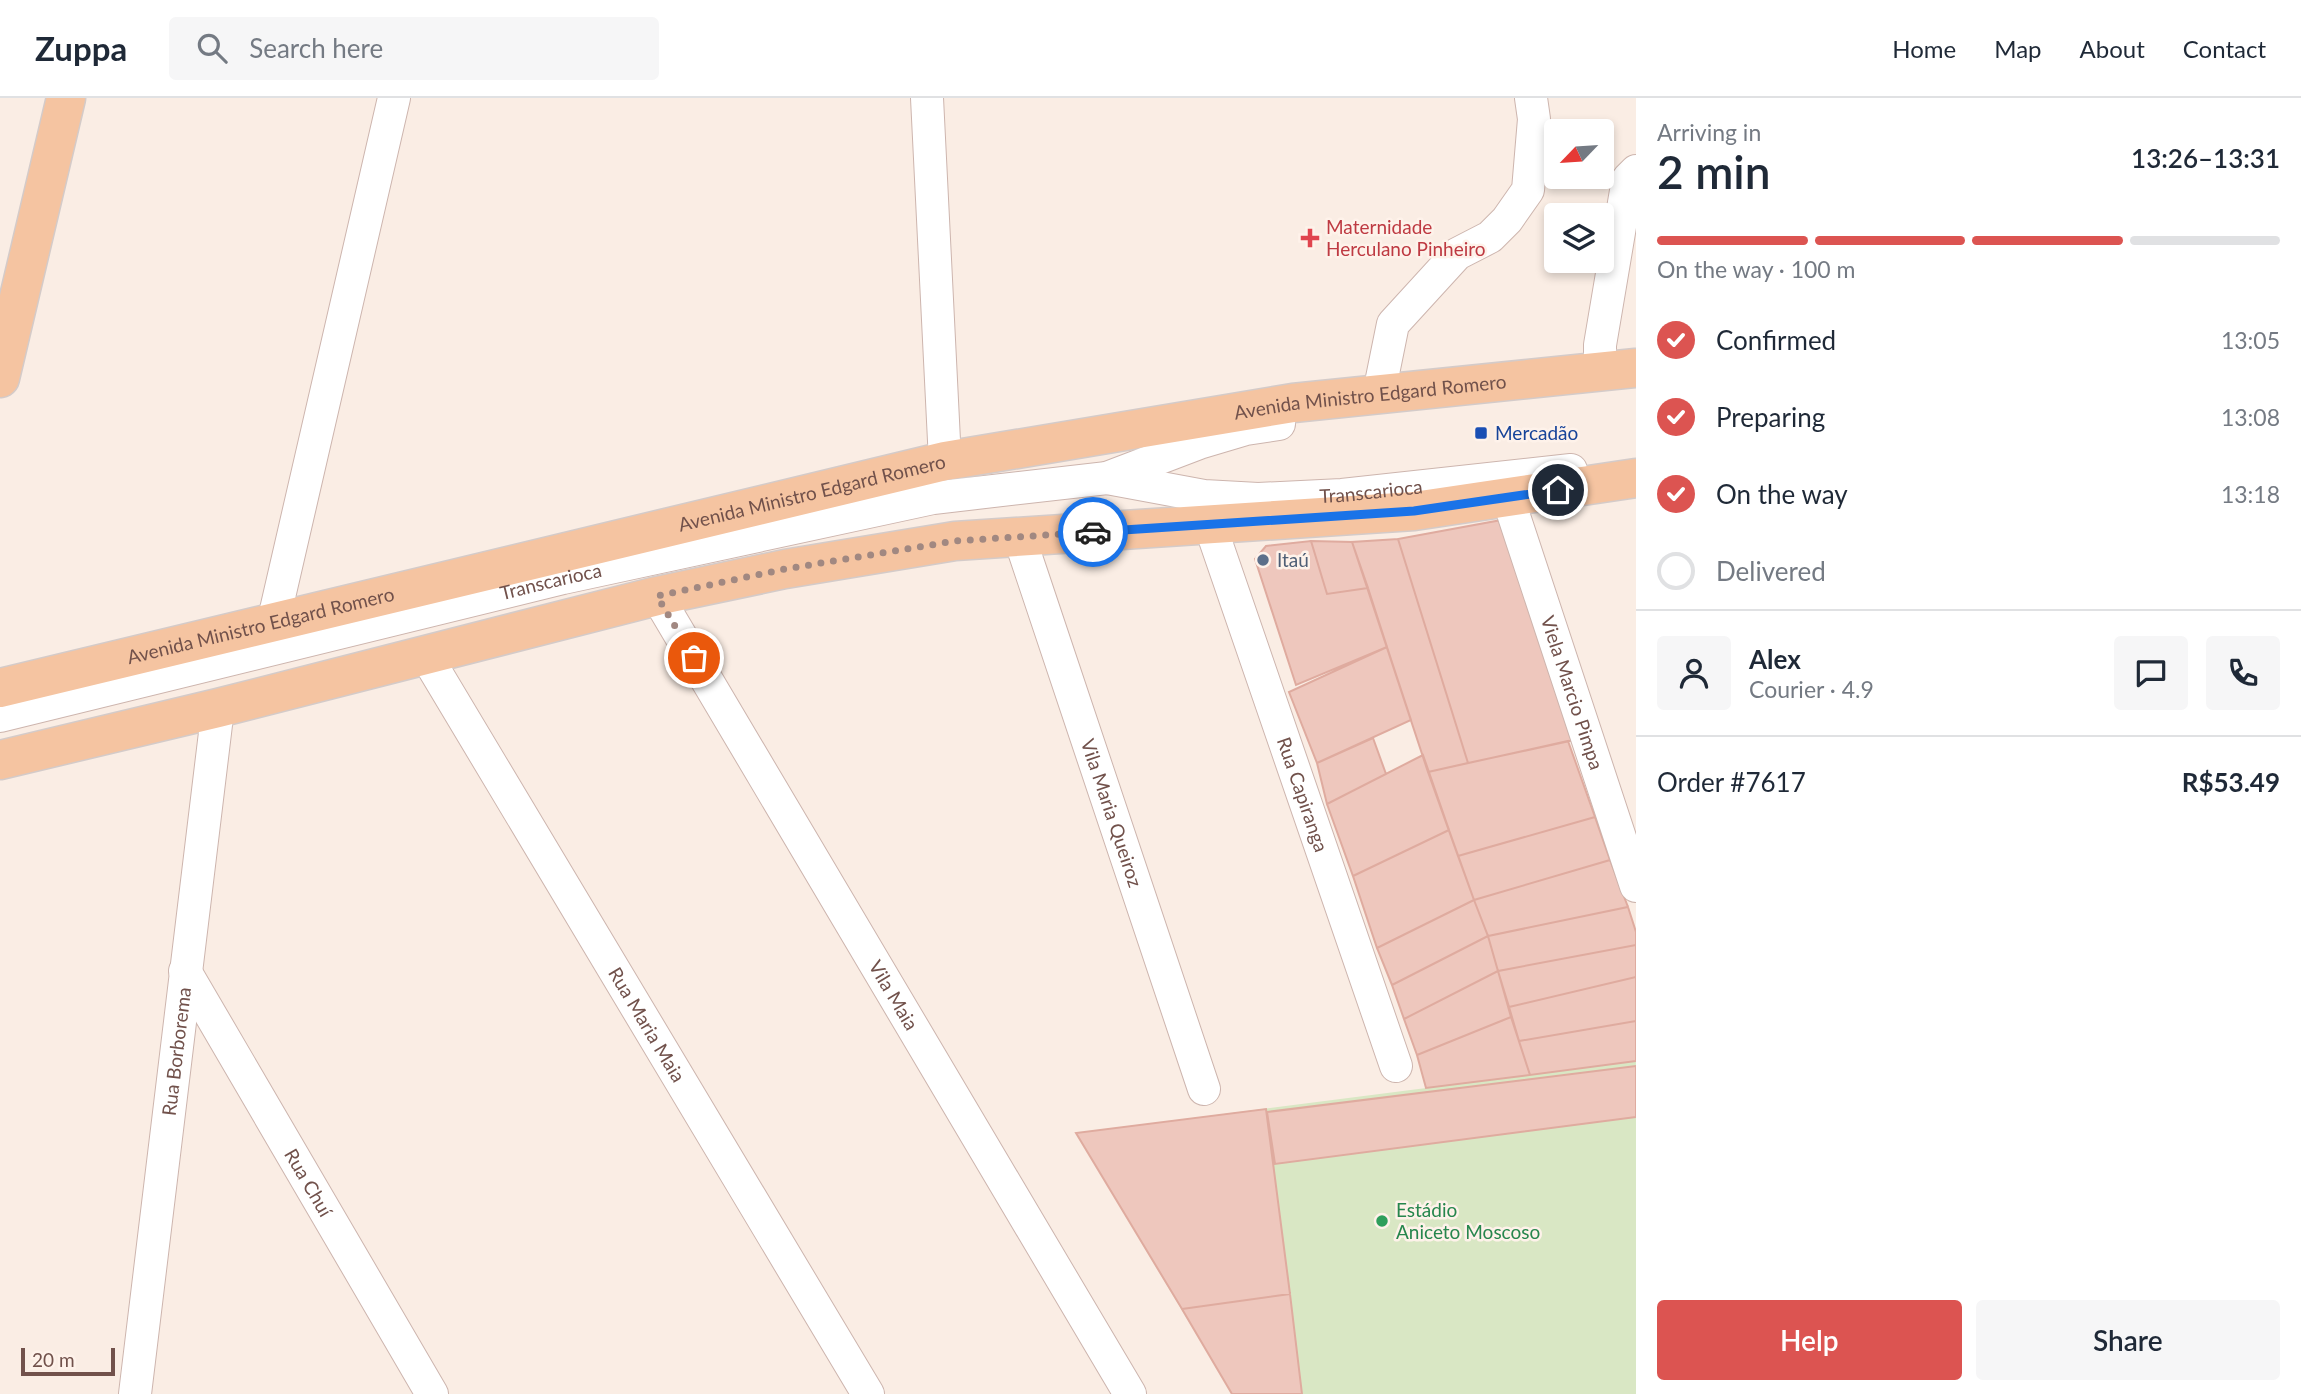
<!DOCTYPE html>
<meta charset="utf-8">
<style>
:root{--surface:#fff;--page:#f6f6f7;--text:#1f2937;--muted:#747a83;--line:#e0e1e3;--accent:#dc5451}
body{margin:0;font-family:Lato,sans-serif;background:var(--page);color:var(--text);height:100vh;display:flex;flex-direction:column;font-size:26px;white-space:nowrap}
*{box-sizing:border-box;margin:0}
p{font-size:23px;color:var(--muted)}
.icon{flex:none;width:38px;height:38px;fill:none;stroke:currentColor;stroke-width:2;stroke-linecap:round;stroke-linejoin:round}
.map{position:relative;flex:1;overflow:hidden}
.panel{display:flex;flex-direction:column;background:var(--surface);width:665px}
.panel>*{flex:none}
.needle{width:46px;rotate:245deg}
.fabs{position:absolute;left:1544px;top:21px;display:grid;gap:14px}
.fabs a{display:grid;place-items:center;width:70px;height:70px;border-radius:7px;background:var(--surface);box-shadow:0 4px 10px #0003;font-size:35px}
.scale{position:absolute;left:21px;bottom:18px;width:94px;box-sizing:border-box;padding-left:7px;border:4px solid #71514b;border-top:0;font-size:19px;line-height:24px;white-space:nowrap;color:#71514b;-webkit-text-stroke:5px #fef2ea;paint-order:stroke}
.pin{position:absolute;display:grid;place-items:center;width:60px;height:60px;color:#fff;margin:-30px;border:4px solid #fff;border-radius:50%;box-shadow:0 2px 7px #0007}
.courier{position:absolute;display:grid;place-items:center;width:70px;height:70px;margin:-35px;border:5px solid #1a73e8;border-radius:50%;background:#fff;color:#222;box-shadow:0 2px 9px #0007}
.overview em{font-style:normal;font-weight:600}
.overview div{display:flex;flex-direction:column-reverse}
.overview{display:flex;align-items:center;justify-content:space-between;height:119px;padding:0 21px}
h1{font-size:46px;font-weight:600;line-height:52px}
.bar{display:grid;grid-template-columns:repeat(4,1fr);gap:10px 7px;align-content:center;height:84px;padding:0 21px}
.bar i{height:9px;border-radius:5px;background:var(--line)}
.bar .selected{background:var(--accent)}
.bar p{grid-column:span 4}
.line{display:flex;align-items:center;gap:18px;padding:0 21px;border-top:2px solid var(--line)}
.line div{flex:1}
.round{display:grid;place-items:center;flex:none;width:74px;height:74px;border-radius:7px;background:var(--page)}
ol{padding:0 21px;list-style:none}
li{display:flex;align-items:center;gap:21px;height:77px}
li p{margin-inline-start:auto}
li .icon{padding:7px;border-radius:50%;background:var(--accent);color:#fff;stroke-width:4}
li:last-child{color:var(--muted)}
li i{width:38px;height:38px;border:4px solid var(--line);border-radius:50%}
.action{display:flex;gap:14px;margin-top:auto;padding:14px 21px}
.action a{flex:1;height:80px;border-radius:7px;background:var(--accent);color:#fff;font-size:28px;font-weight:600;line-height:80px;text-align:center}
.action a+a{background:var(--page);color:var(--text)}
header{display:flex;align-items:center;gap:42px;box-sizing:border-box;height:98px;padding:0 35px;background:var(--surface);border-bottom:2px solid var(--line)}
header strong{font-size:33px}
nav{display:flex;gap:38px;margin-inline-start:auto;font-size:24px}
.search{width:490px;height:63px;background:var(--page);display:flex;align-items:center;gap:18px;box-sizing:border-box;padding:0 24px;border-radius:7px;color:var(--muted);font-size:26px}
main{display:flex;flex:1;min-height:0}
.map>svg:first-child{display:block}
.green{fill:#d9e7c4}
.building{fill:#eec7bd;stroke:#dfab9f;stroke-width:2}
.lines{fill:none;stroke-linecap:round;stroke-linejoin:round}
.minor-casing{stroke:#cdb5ae;stroke-width:34}
.major-casing{stroke:#d4cbc9;stroke-width:41}
.minor{stroke:#fff;stroke-width:32}
.major{stroke:#f5c4a1;stroke-width:38}
.done{stroke:#a18881;stroke-width:7;stroke-dasharray:0 12.6}
.route{stroke:#1a73e8;stroke-width:9}
.health-dot{fill:#e0444e;stroke:#fef2ea;stroke-width:2.5}
.transit-dot{fill:#1a4fb4;stroke:#fef2ea;stroke-width:2.5}
.service-dot{fill:#5c6f8a;stroke:#fef2ea;stroke-width:2.5}
.leisure-dot{fill:#2e9e5b;stroke:#fef2ea;stroke-width:2.5}
.labels{text-anchor:middle;stroke-width:5;stroke-linejoin:round;paint-order:stroke}
.health-label{font-size:19px;fill:#be3a42;stroke:#fef2ea;text-anchor:start}
.street-label{font-size:19px;fill:#71514b;stroke:#fef2ea}
.transit-label{font-size:19px;fill:#164399;stroke:#fef2ea;text-anchor:start}
.service-label{font-size:19px;fill:#4e5e75;stroke:#fef2ea;text-anchor:start}
.leisure-label{font-size:19px;fill:#27864d;stroke:#fef2ea;text-anchor:start}
</style>
<header>
<strong>Zuppa</strong>
<div class="search"><svg class="icon" aria-label="search" viewBox="0 0 24 24"><circle cx="10" cy="10" r="6"/><path d="M15 15l6 6"/></svg>Search here</div>
<nav><a>Home</a><a>Map</a><a>About</a><a>Contact</a></nav>
</header>
<main>
<div class="map">
<svg width="1636" height="1296" viewBox="0 0 1636 1296">
<rect width="100%" height="100%" fill="#faede4"/>
<path class="green" d="M1636,963V1296H1232L1076,1035Z"/>
<path class="building" d="M1507,421L1579,641L1468,665L1398,441Z
M1398,441L1468,665L1428,674L1352,444Z
M1311,443L1327,496L1368,490L1387,549L1296,587L1255,461L1266,448Z
M1311,443L1352,444L1368,490L1327,496Z
M1387,549L1411,622L1317,665L1289,594Z
M1373,640L1386,676L1327,706L1317,665Z
M1568,643L1595,719L1458,758L1428,674Z
M1423,657L1449,732L1353,778L1327,706Z
M1595,719L1610,762L1474,802L1458,758Z
M1449,732L1474,802L1377,850L1353,778Z
M1610,762L1628,809L1488,838L1474,802Z
M1474,802L1488,838L1392,887L1377,850Z
M1628,809L1636,834V847L1498,873L1488,838Z
M1488,838L1498,873L1404,921L1392,887Z
M1636,847V879L1509,909L1498,873Z
M1498,873L1511,919L1417,957L1404,921Z
M1636,879V923L1519,943L1509,909Z
M1511,919L1530,977L1426,990L1417,957Z
M1636,923V963L1530,977L1519,943Z
M1636,968V1019L1275,1066L1267,1014Z
M1266,1011L1290,1196L1182,1211L1076,1035Z
M1290,1196L1302,1296H1232L1182,1211Z"/>
<g class="lines">
<g class="minor-casing">
<g id="minor">
<path d="M927,0L945,363"/>
<path d="M1600,273V247L1628,81L1636,73"/>
<path d="M1379,295L1393,226L1457,156L1490,139L1507,122L1528,92L1534,21L1531,0"/>
<path id="s1" d="M1107,380L1204,398L1258,401L1342,397L1571,372"/>
<path id="s2" d="M1508,400L1636,788"/>
<path id="s3" d="M1210,427L1396,968"/>
<path id="s4" d="M1019,438L1204,991"/>
<path id="s5" d="M657,498L1130,1296"/>
<path d="M273,525L394,0"/>
<path id="s6" d="M425,556L868,1296"/>
<path id="s7" d="M0,618L563,480L933,400L1107,380L1199,345L1246,331L1279,326"/>
<path id="s8" d="M185,873L432,1296"/>
<path id="s9" d="M135,1296L218,610"/>
</g>
</g>
<g class="major-casing">
<g id="major">
<path d="M0,280L66,0"/>
<path id="s10" d="M0,590L945,363L1293,305L1636,270"/>
<path d="M0,662L218,610L657,498L785,471L955,443L1414,413L1636,380"/>
</g>
</g>
<use href="#minor" class="minor"/>
<use href="#major" class="major"/>
</g>
<g class="lines">
<path class="done" d="M694,560L657,498L785,471L955,443L1093,434"/>
<path class="route" d="M1093,434L1414,413L1558,392"/>
</g>
<path class="health-dot" d="M1306.5 129.5h7v7h7v7h-7v7h-7v-7h-7v-7h7z"/>
<rect class="transit-dot" x="1474" y="328" width="14" height="14" rx="3.5"/>
<circle class="service-dot" cx="1263" cy="462" r="7"/>
<circle class="leisure-dot" cx="1382" cy="1123" r="7"/>
<g class="labels">
<g class="health-label">
<text x="1326" y="136">Maternidade<tspan x="1326" dy="22">Herculano Pinheiro</tspan></text>
</g>
<g class="street-label">
<text dy="7" stroke="none"><textPath href="#s10" startOffset="1402">Avenida Ministro Edgard Romero</textPath></text>
<text dy="7" stroke="none"><textPath href="#s1" startOffset="266">Transcarioca</textPath></text>
<text dy="7" stroke="none"><textPath href="#s10" startOffset="835">Avenida Ministro Edgard Romero</textPath></text>
<text dy="7" stroke="none"><textPath href="#s7" startOffset="567">Transcarioca</textPath></text>
<text dy="7" stroke="none"><textPath href="#s10" startOffset="268">Avenida Ministro Edgard Romero</textPath></text>
<text dy="7" stroke="none"><textPath href="#s2" startOffset="205">Viela Marcio Pimpa</textPath></text>
<text dy="7" stroke="none"><textPath href="#s3" startOffset="285">Rua Capiranga</textPath></text>
<text dy="7" stroke="none"><textPath href="#s4" startOffset="292">Vila Maria Queiroz</textPath></text>
<text dy="7" stroke="none"><textPath href="#s5" startOffset="464">Vila Maia</textPath></text>
<text dy="7" stroke="none"><textPath href="#s6" startOffset="432">Rua Maria Maia</textPath></text>
<text dy="7" stroke="none"><textPath href="#s9" startOffset="345">Rua Borborema</textPath></text>
<text dy="7" stroke="none"><textPath href="#s8" startOffset="245">Rua Chuí</textPath></text>
</g>
<g class="transit-label">
<text x="1495" y="342">Mercadão</text>
</g>
<g class="service-label">
<text x="1277" y="469">Itaú</text>
</g>
<g class="leisure-label">
<text x="1396" y="1119">Estádio<tspan x="1396" dy="22">Aniceto Moscoso</tspan></text>
</g>
</g>
</svg>
<div class="fabs">
<a><svg class="needle" viewBox="-14 -14 28 28"><path d="M0-13l5 13h-10z" fill="#e53935"/><path d="M0 13l5-13h-10z" fill="#747a83"/></svg></a>
<a><svg class="icon" aria-label="layers" viewBox="0 0 24 24"><path d="M12 4l9 5-9 5-9-5zM3 14l9 5 9-5"/></svg></a>
</div>
<div class="scale">20 m</div>
<div class="pin" style="left:694px;top:560px;background:#ea580c"><svg class="icon" aria-label="bag" viewBox="0 0 24 24"><path d="M5 8h14l-1 12H6zM9 8a3 3 0 0 1 6 0"/></svg></div>
<div class="pin" style="left:1558px;top:392px;background:#1f2937"><svg class="icon" aria-label="home" viewBox="0 0 24 24"><path d="M3 11l9-7 9 7M6 9v11h12V9"/></svg></div>
<div class="courier" style="left:1093px;top:434px"><svg class="icon" aria-label="car" viewBox="0 0 24 24"><path d="M5 17H2v-5l4-1 3-4h7l3 4 3 1v5h-3M9 17h6M6 11h13"/><circle cx="7" cy="17" r="2"/><circle cx="17" cy="17" r="2"/></svg></div>
</div>
<section class="panel">
<div class="overview"><div><h1>2 min</h1><p>Arriving in</p></div><em>13:26–13:31</em></div>
<div class="bar"><i class="selected"></i><i class="selected"></i><i class="selected"></i><i></i><p>On the way · 100 m</p></div>
<ol>
<li><svg class="icon" aria-label="check" viewBox="0 0 24 24"><path d="M5 12l5 5 9-10"/></svg>Confirmed<p>13:05</p></li>
<li><svg class="icon" aria-label="check" viewBox="0 0 24 24"><path d="M5 12l5 5 9-10"/></svg>Preparing<p>13:08</p></li>
<li><svg class="icon" aria-label="check" viewBox="0 0 24 24"><path d="M5 12l5 5 9-10"/></svg>On the way<p>13:18</p></li>
<li><i></i>Delivered</li>
</ol>
<div class="line" style="height:126px"><a class="round"><svg class="icon" aria-label="person" viewBox="0 0 24 24"><circle cx="12" cy="8" r="4"/><path d="M4 21q1-7 8-7t8 7"/></svg></a><div><b>Alex</b><p>Courier · 4.9</p></div><a class="round"><svg class="icon" aria-label="chat" viewBox="0 0 24 24"><path d="M4 5h16v11H9l-5 4z"/></svg></a><a class="round"><svg class="icon" aria-label="phone" viewBox="0 0 24 24"><path d="M5 4h4l2 5-3 2q2 4 5 5l2-3 5 2v4C11 20 4 13 5 4z"/></svg></a></div>
<div class="line" style="height:91px"><div>Order #7617</div><b>R$53.49</b></div>
<div class="action"><a>Help</a><a>Share</a></div>
</section>
</main>
